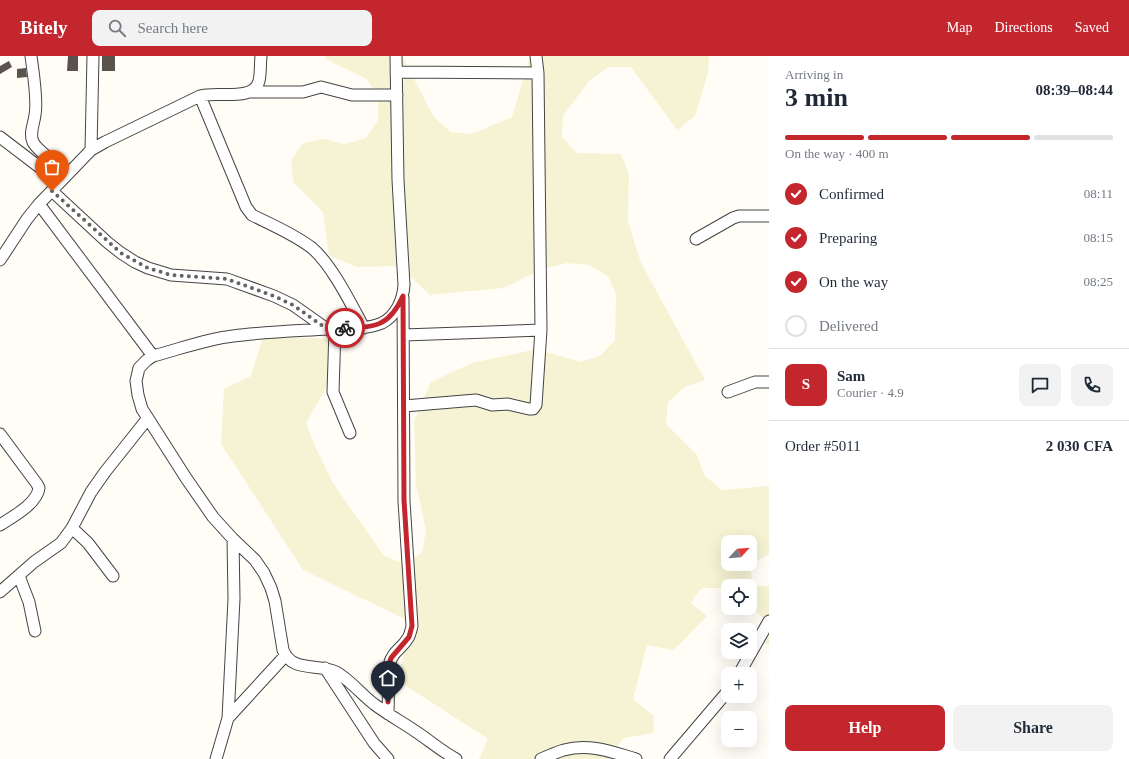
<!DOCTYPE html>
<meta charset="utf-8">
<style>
:root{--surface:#fff;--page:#f2f2f3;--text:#1f2937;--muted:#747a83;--line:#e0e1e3;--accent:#c4262e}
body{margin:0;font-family:Georgia,serif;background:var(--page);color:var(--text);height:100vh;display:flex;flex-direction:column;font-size:15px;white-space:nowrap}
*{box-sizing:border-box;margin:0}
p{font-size:13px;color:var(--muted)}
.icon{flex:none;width:22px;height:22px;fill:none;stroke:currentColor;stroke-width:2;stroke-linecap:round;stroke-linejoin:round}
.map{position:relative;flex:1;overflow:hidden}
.drawer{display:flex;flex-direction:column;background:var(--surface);width:360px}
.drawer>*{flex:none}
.needle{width:26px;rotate:64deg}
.fabs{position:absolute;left:721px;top:479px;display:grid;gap:8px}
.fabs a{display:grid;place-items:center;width:36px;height:36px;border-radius:8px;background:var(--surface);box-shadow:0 4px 16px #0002;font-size:20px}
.pin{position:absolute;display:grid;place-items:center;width:34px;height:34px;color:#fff;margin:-41px -17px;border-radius:50% 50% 50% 0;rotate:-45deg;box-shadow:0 0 4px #0007}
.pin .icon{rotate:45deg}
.courier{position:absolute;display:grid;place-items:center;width:40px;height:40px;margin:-20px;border:3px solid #c4262e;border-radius:50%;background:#fff;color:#222;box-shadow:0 1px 5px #0007}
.head em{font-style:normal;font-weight:800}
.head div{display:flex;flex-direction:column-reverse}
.head{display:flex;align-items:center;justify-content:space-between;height:68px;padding:0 16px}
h1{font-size:26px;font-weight:800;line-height:30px}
.bar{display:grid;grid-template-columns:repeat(4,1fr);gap:6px 4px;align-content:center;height:48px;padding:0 16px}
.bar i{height:5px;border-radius:3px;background:var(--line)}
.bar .active{background:var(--accent)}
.bar p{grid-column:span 4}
.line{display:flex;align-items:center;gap:10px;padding:0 16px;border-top:1px solid var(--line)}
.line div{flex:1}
.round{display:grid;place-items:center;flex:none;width:42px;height:42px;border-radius:8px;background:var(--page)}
ol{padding:0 16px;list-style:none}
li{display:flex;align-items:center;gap:12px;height:44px}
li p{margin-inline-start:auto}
li .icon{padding:4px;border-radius:50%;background:var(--accent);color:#fff;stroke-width:4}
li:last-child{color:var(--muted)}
li i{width:22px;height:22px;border:2px solid var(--line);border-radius:50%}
.button{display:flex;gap:8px;margin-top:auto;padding:8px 16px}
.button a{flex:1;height:46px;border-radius:8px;background:var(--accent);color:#fff;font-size:16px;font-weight:800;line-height:46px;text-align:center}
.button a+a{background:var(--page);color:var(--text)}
header{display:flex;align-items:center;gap:24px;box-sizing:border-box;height:56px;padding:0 20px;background:var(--accent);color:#fff}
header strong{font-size:19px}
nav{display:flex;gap:22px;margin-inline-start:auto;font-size:14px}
.search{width:280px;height:36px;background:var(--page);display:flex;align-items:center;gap:10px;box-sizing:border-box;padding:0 14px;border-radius:8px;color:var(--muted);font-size:15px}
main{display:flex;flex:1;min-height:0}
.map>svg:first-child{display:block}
.farmland{fill:#f6f3d4;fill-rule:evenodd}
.building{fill:#5a524d}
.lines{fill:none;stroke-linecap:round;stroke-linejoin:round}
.minor-casing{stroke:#444;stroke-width:13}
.minor{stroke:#fff;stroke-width:11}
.done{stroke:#646461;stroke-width:4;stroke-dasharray:0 7.2}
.route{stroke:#c4262e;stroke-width:5}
</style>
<header>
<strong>Bitely</strong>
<div class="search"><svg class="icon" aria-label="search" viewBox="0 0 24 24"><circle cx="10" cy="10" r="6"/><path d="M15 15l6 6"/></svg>Search here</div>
<nav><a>Map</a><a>Directions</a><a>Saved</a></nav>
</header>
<main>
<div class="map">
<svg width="769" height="703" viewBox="0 0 769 703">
<rect width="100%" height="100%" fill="#fffdf5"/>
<path class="farmland" d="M325,0H402L434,61L451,76L472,78L512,61L530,0H709L708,17L695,60L677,74L631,11H609L590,24L563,60L562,81L577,97L621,98L629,119L628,165L641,207L705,324L685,331L668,346L666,368L697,399L705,420L722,434L769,430V498L749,509L754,530H769V589L755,583L764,563L750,549V530H728V537L720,532H704L699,535L691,547L707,560L677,591L672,594L647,589L633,643L654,660L653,677L624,682L610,699L609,703H479L488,683L397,624L412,570L409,565L303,514L221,388L224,333L251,320L263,280L329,283L337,302L326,332L306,367L314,388L333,427L384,500L405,508L422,496L426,475L416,429L414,365L431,326L472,307L537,293L580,306L600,300L615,284L616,239L608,220L589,209L567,207L543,213L503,232L430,239L399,210L356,211L329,199L323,156L293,126L291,104L303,87L324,83L345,88L366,82L378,64V42L367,23L327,4ZM728,486H750V508H728Z"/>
<path class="building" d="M68,0H78V15H67Z
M102,0H115V15H102Z
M9,5L12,11L0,18V10Z
M26,12L27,21L17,22V13Z"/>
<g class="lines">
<g class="minor-casing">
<path id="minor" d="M31,0C33,16 38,44 35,59C34,68 29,77 33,86C37,94 46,98 50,104L51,120
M396,0L398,124L404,229C403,244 396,260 382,267C365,274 346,272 328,273C296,275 264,276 233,280C206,283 180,293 153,300L147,304L139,312L136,325L138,339L142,353L186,422L213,461L233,483L255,504L264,517L271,532L275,545L283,594C292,617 318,607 336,616C348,622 363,640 374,648C387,658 402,666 415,675C429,684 441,695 456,703
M396,16L538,17
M252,36H303L321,31L352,39H397
M200,40L246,151L252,159C272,169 294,178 312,192C332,209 351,248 364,272
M0,81L55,123
M91,94L93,0
M52,135L107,186L121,197L135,206L148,212L171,219L227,223L274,240L293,249L327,273
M39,148L153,300
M696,183L733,162L739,160H769
M0,204L27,163L39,148L91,94L105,86L200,40C217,35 254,46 259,25C261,17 260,8 261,0
M335,273L333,336L350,377
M404,279L541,274
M728,336L755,326H769
M404,350L476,344L492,349L508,348L529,353H533L536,349L541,274L538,17L536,0
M0,378L37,428L39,432C37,448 12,461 0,469
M72,472L88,487L113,520
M19,520L29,546L35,575
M0,536L34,506L61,487L72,472L91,436L105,416L148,362
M325,612L374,687L388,703
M739,618L769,565
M388,658L389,609C393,594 401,594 408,582C410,579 411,574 412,570L404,445L403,242
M228,662L285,600
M216,703L228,662L234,543L233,483
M541,703C549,700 556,696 564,694C589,687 612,696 636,703
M670,703L728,635"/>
</g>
<use href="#minor" class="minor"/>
</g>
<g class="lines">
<path class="done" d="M52,135L121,197L148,212L171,219L227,223L274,240L293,249L327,273L345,272"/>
<path class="route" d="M345,272C376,272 390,269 403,240L404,444L412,570L409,581L391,602L389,609L388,646"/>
</g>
</svg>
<div class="fabs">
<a><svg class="needle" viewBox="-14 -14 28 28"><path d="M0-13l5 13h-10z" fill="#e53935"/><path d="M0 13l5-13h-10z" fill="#747a83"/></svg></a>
<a><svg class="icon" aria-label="locate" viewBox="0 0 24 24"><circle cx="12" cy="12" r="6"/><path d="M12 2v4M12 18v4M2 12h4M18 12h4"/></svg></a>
<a><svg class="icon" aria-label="layers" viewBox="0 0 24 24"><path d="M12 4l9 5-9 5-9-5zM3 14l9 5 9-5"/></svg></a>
<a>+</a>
<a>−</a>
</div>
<div class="pin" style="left:52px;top:135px;background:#ea580c"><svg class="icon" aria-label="bag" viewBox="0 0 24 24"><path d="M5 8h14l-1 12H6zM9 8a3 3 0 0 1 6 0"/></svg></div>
<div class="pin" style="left:388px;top:646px;background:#1f2937"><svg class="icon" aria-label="home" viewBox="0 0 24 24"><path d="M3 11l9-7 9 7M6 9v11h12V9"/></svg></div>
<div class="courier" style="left:345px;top:272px"><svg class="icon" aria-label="bike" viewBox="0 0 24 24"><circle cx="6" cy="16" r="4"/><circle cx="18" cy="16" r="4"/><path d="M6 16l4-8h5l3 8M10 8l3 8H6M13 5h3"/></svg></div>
</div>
<section class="drawer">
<div class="head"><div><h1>3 min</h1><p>Arriving in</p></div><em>08:39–08:44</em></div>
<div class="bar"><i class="active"></i><i class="active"></i><i class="active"></i><i></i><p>On the way · 400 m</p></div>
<ol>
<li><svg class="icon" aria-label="check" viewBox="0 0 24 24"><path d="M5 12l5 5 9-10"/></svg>Confirmed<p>08:11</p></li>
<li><svg class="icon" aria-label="check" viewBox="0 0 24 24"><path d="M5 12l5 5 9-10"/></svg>Preparing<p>08:15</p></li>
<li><svg class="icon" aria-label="check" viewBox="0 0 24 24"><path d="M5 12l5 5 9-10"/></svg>On the way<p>08:25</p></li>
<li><i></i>Delivered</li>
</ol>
<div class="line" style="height:72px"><b class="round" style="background:var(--accent);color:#fff">S</b><div><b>Sam</b><p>Courier · 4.9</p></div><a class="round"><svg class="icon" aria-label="chat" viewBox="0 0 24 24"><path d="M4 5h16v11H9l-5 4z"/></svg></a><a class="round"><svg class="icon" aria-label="phone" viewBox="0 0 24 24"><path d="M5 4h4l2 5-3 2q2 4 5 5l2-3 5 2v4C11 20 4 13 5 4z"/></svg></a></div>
<div class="line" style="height:52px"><div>Order #5011</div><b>2 030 CFA</b></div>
<div class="button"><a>Help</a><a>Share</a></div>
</section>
</main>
